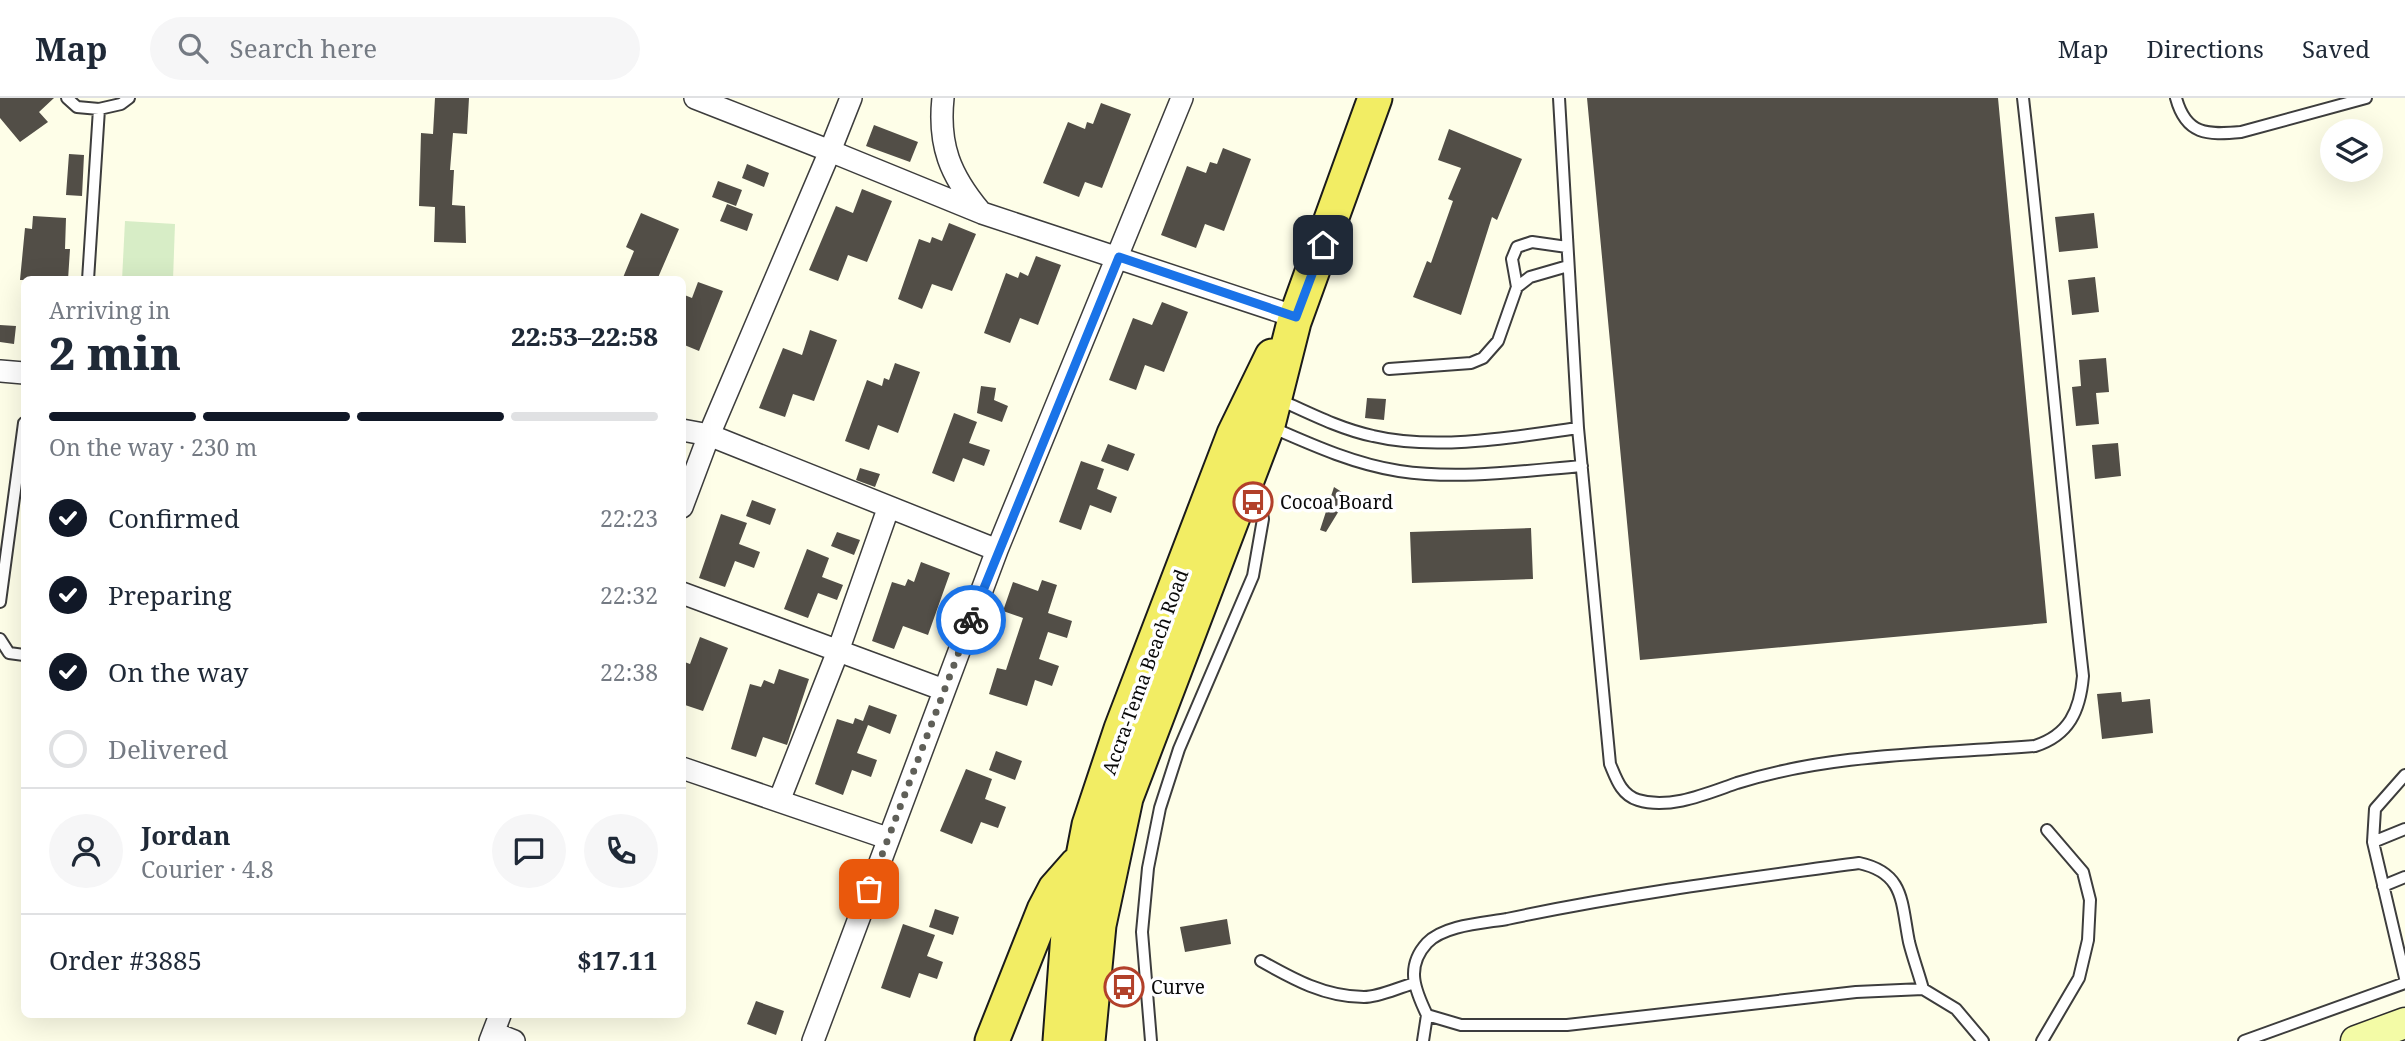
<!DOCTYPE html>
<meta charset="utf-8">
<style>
:root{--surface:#fff;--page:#f6f6f7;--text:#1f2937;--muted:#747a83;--line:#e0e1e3;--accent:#111827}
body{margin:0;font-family:"Noto Serif",serif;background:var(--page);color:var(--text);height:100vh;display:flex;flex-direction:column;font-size:26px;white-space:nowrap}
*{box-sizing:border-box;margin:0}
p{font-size:23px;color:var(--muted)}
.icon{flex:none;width:38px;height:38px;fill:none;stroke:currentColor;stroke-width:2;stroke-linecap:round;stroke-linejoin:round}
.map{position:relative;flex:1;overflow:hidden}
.sheet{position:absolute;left:21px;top:178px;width:665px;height:742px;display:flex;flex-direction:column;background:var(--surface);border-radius:10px;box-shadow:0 7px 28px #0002}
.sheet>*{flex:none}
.fabs{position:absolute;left:2320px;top:21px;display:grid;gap:14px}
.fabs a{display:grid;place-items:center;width:63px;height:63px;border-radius:50%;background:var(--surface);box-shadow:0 7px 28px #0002;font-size:35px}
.pin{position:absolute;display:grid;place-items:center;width:60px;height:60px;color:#fff;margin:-30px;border-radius:14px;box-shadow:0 4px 10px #0006}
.courier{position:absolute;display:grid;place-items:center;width:70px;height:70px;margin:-35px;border:5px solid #1a73e8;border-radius:50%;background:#fff;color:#222;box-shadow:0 2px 9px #0007}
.summary em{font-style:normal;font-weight:800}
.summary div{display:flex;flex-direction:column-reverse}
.summary{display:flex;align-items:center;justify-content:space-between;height:119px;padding:0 28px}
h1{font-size:46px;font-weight:800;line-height:52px}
.bar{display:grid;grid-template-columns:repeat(4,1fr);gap:10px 7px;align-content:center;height:84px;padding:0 28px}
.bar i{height:9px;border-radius:5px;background:var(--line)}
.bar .on{background:var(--accent)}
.bar p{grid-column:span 4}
.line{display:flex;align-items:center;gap:18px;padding:0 28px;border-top:2px solid var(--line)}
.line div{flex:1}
.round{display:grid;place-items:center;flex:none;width:74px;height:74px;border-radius:37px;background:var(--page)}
ol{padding:0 28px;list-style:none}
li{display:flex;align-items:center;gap:21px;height:77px}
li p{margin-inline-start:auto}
li .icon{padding:7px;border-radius:50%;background:var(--accent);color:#fff;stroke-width:4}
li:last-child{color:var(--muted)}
li i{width:38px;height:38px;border:4px solid var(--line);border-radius:50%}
header{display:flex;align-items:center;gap:42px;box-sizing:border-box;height:98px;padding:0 35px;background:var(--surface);border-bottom:2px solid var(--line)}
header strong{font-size:33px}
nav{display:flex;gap:38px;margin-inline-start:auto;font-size:24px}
.search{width:490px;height:63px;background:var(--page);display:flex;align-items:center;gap:18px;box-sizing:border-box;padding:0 24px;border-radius:38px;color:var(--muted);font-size:26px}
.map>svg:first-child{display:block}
.pitch{fill:#d7edc6}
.building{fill:#524e47}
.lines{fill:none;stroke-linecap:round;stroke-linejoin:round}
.lane-casing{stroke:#3d3d3d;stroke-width:14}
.street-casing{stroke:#3d3d3d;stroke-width:24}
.secondary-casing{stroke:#2c2c2c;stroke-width:33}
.primary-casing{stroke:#1b1b1b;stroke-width:37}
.lane{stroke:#fff;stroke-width:10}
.street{stroke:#fff;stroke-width:21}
.secondary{stroke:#f3fba6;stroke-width:30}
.primary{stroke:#f2ed64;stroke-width:33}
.done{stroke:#5f5f58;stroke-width:7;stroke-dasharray:0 12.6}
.route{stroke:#1a73e8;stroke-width:9}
.labels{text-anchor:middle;stroke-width:7;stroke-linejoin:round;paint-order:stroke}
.poi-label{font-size:19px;fill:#0a0a0a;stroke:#fff;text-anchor:start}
.street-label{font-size:19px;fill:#0a0a0a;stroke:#fff}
</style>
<header>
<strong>Map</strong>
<div class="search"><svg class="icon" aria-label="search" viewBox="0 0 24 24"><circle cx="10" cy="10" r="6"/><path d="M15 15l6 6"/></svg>Search here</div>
<nav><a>Map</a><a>Directions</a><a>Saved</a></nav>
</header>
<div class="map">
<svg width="2405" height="943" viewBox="0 0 2405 943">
<rect width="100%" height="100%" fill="#fefee8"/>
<path class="pitch" d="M125,123L175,126L173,182H122Z"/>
<path class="building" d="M0,0H54L39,14L48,24L20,44L0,20Z
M435,0H469L467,36L453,35L450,72H454L452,107L465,108L466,145L434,144L435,109L419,108L421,35L433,36Z
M1587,0H1998L2047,525L1640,562Z
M1101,5L1131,16L1102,90L1085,84L1079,99L1043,85L1068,24L1085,31L1087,24L1093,26Z
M874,27L918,44L910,64L866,48Z
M1449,31L1522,61L1497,122L1492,119L1461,217L1413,199L1427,163L1431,165L1453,103L1448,101L1461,70L1438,62Z
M1223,50L1251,61L1224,133L1205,126L1196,150L1161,137L1187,68L1206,75L1210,64L1217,66Z
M69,56L84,57L82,98L66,97Z
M747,66L769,75L764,89L742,80Z
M718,83L742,92L736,108L712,99Z
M862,91L892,103L867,164L848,157L838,183L809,172L836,108L853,115Z
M727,106L753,116L747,133L720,123Z
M641,115L679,131L657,182H622L634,153L626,149Z
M2094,115L2098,150L2059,154L2055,119Z
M33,118L66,120L65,151H70L68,182H20L25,130L32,131Z
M949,125L976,136L952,193L932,186L922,211L898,201L919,141L930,145L932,139L942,143Z
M1036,158L1061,167L1038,227L1020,220L1010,245L984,235L1006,175L1018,180L1020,174L1028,178Z
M2095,179L2099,214L2072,217L2068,182Z
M698,184L723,193L699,253L682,246V196L692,200Z
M1162,204L1188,214L1164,274L1145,267L1136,292L1109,282L1133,220L1152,227Z
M0,227L16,228L14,246L0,244Z
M810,232L837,242L814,303L793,296L785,319L759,310L783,250L802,257Z
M2106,260L2109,294L2096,295L2099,326L2076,328L2072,289L2081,288L2079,262Z
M895,265L920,274L898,335L878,327L869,352L845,343L867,282L882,288L884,280L889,282Z
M981,288L996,290L994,302L1008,308L1002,324L977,315Z
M1367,300L1386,301L1384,322L1365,320Z
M954,315L977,324L969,345L990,352L984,368L963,360L954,384L932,375Z
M2118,345L2121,378L2095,381L2092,347Z
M1108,346L1135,356L1128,373L1101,363Z
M1081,363L1104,371L1097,391L1117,399L1111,415L1090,407L1081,432L1059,424Z
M860,370L880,376L875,389L856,382Z
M1334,389L1348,398L1326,434L1320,432Z
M752,402L776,411L770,427L746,418Z
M721,416L747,425L739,446L760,454L754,470L735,463L725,489L699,480Z
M1531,430L1533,481L1412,485L1410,434Z
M837,434L860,442L854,457L831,448Z
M807,451L829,460L822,479L843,487L837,502L818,495L808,520L784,511Z
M921,464L950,475L928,537L903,528L894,551L872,543L892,484L905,488L908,481L914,484Z
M1042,482L1057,487L1048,515L1072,523L1067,540L1048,534L1039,561L1059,568L1052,588L1035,582L1027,608L989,596L997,570L1006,572L1023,520L1003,513L1013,484L1038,493Z
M700,539L728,550L703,613L682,606V563L690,566Z
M779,571L809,581L787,647L763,639L756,659L731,651L750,586L761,589L764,582L774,586Z
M2121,594L2122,604L2150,601L2153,635L2102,641L2097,596Z
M869,607L897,617L890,636L868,627L857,655L877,662L871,679L852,672L843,697L815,686L837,621L853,626L855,620L863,623Z
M996,653L1022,663L1015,682L989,672Z
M966,671L992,681L985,701L1006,709L998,730L981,724L972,746L940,733Z
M935,811L959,819L953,837L929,829Z
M1227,821L1231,846L1185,854L1180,829Z
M903,826L935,837L927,858L943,864L937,881L919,875L910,900L881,890Z
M756,903L784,913L776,937L747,926Z"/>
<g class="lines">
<g class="lane-casing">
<path id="lane" d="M67,0L77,9L99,11
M1559,0L1578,330L1610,666C1616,680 1621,697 1638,702C1670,712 1708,695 1737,685C1832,655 1936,656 2035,648C2069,637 2080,613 2083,578C2061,386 2045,193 2023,0
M2176,0C2186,37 2207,37 2241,34L2366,0
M88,182L99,11L121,6L129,0
M1517,189L1530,179L1568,168
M1389,271L1471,265L1483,260L1498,243L1517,189L1512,161L1517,149L1532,144L1567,149
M1278,301C1309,315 1340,331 1373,338C1436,353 1515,339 1578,330
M1271,329C1312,347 1354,366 1399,373C1459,382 1522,373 1582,368
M0,504L24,325
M0,541L9,555L24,557
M2405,677L2375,711L2373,744L2405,880
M2373,744L2405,731
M2383,788L2405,779
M1261,863C1293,881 1325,899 1364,899C1379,899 1397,890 1412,886
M1923,891C1919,876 1913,860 1909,844C1901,804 1905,775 1859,765C1741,781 1624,796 1507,821C1484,825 1444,827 1427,845C1405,869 1415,892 1427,917L1461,927H1567L1856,894L1923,891L1956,911L1983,943
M1151,943L1142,834L1148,770L1160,710L1179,651L1253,478L1263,421L1257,383
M1423,943L1427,917
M2042,943L2079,880L2088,842L2090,802L2083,774L2047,732
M2244,943L2405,885"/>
</g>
<g class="street-casing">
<path id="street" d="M695,0L830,53L851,0
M943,0C938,47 950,77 980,113
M0,273L24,275
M682,332L709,337L997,452
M682,409L709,337L830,53L982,115L1296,219
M682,495L944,592
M682,670L887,740
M779,703L838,553L888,411
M494,935L514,943
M490,943L500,917
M813,943L997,452L1182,0"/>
</g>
<g class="secondary-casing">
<path id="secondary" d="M2356,943L2405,925"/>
</g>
<g class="primary-casing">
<path id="primary" d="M992,943L1044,812L1055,791L1077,766
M1060,943L1068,836L1089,727L1121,631L1234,336L1272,258
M1088,943L1099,827L1126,700L1268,327L1294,224L1375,0"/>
</g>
<use href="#lane" class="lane"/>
<use href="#street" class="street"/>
<use href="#secondary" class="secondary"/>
<use href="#primary" class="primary"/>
</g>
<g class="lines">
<path class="done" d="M869,791L971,522"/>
<path class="route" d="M971,522L1119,159L1296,219L1323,147"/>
</g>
<defs>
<g id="bus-ring" transform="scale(2.0125)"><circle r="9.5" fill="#fff" stroke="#b2402a" stroke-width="1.5"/><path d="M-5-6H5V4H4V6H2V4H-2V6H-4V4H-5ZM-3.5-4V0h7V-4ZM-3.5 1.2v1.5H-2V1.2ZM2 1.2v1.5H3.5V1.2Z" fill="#b2402a"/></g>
</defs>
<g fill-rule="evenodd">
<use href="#bus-ring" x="1253" y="404"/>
<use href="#bus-ring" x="1124" y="889"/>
</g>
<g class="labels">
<g class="poi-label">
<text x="1280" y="411">Cocoa Board</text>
<text x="1151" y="896">Curve</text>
</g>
<g class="street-label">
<text transform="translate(1145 574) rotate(-70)" y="7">Accra-Tema Beach Road</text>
</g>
</g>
</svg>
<div class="fabs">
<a><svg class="icon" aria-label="layers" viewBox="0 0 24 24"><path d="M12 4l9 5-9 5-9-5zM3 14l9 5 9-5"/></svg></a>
</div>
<div class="pin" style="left:869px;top:791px;background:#ea580c"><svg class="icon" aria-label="bag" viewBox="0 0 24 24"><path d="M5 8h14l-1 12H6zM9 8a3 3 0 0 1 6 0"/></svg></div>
<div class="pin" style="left:1323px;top:147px;background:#1f2937"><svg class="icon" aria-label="home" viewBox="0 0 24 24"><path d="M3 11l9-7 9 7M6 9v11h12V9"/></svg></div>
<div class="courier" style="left:971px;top:522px"><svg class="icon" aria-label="bike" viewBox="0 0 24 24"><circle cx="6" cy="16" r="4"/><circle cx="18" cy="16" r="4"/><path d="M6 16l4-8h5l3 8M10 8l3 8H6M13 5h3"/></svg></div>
<section class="sheet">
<div class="summary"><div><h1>2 min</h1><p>Arriving in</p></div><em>22:53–22:58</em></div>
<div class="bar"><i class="on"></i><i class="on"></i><i class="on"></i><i></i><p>On the way · 230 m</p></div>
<ol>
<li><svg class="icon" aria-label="check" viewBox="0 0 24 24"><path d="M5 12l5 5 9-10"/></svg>Confirmed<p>22:23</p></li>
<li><svg class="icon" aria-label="check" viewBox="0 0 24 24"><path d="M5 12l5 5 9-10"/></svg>Preparing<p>22:32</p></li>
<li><svg class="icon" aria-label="check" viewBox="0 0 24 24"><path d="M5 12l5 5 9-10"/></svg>On the way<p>22:38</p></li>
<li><i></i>Delivered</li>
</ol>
<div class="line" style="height:126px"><a class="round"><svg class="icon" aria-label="person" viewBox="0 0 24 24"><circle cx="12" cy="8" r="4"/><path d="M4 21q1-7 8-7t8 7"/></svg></a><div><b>Jordan</b><p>Courier · 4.8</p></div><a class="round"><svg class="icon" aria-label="chat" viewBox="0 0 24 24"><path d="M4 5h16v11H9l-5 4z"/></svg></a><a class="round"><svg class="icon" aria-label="phone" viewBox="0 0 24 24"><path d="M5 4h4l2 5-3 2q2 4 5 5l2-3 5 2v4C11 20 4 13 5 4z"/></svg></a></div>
<div class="line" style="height:91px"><div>Order #3885</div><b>$17.11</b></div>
</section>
</div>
